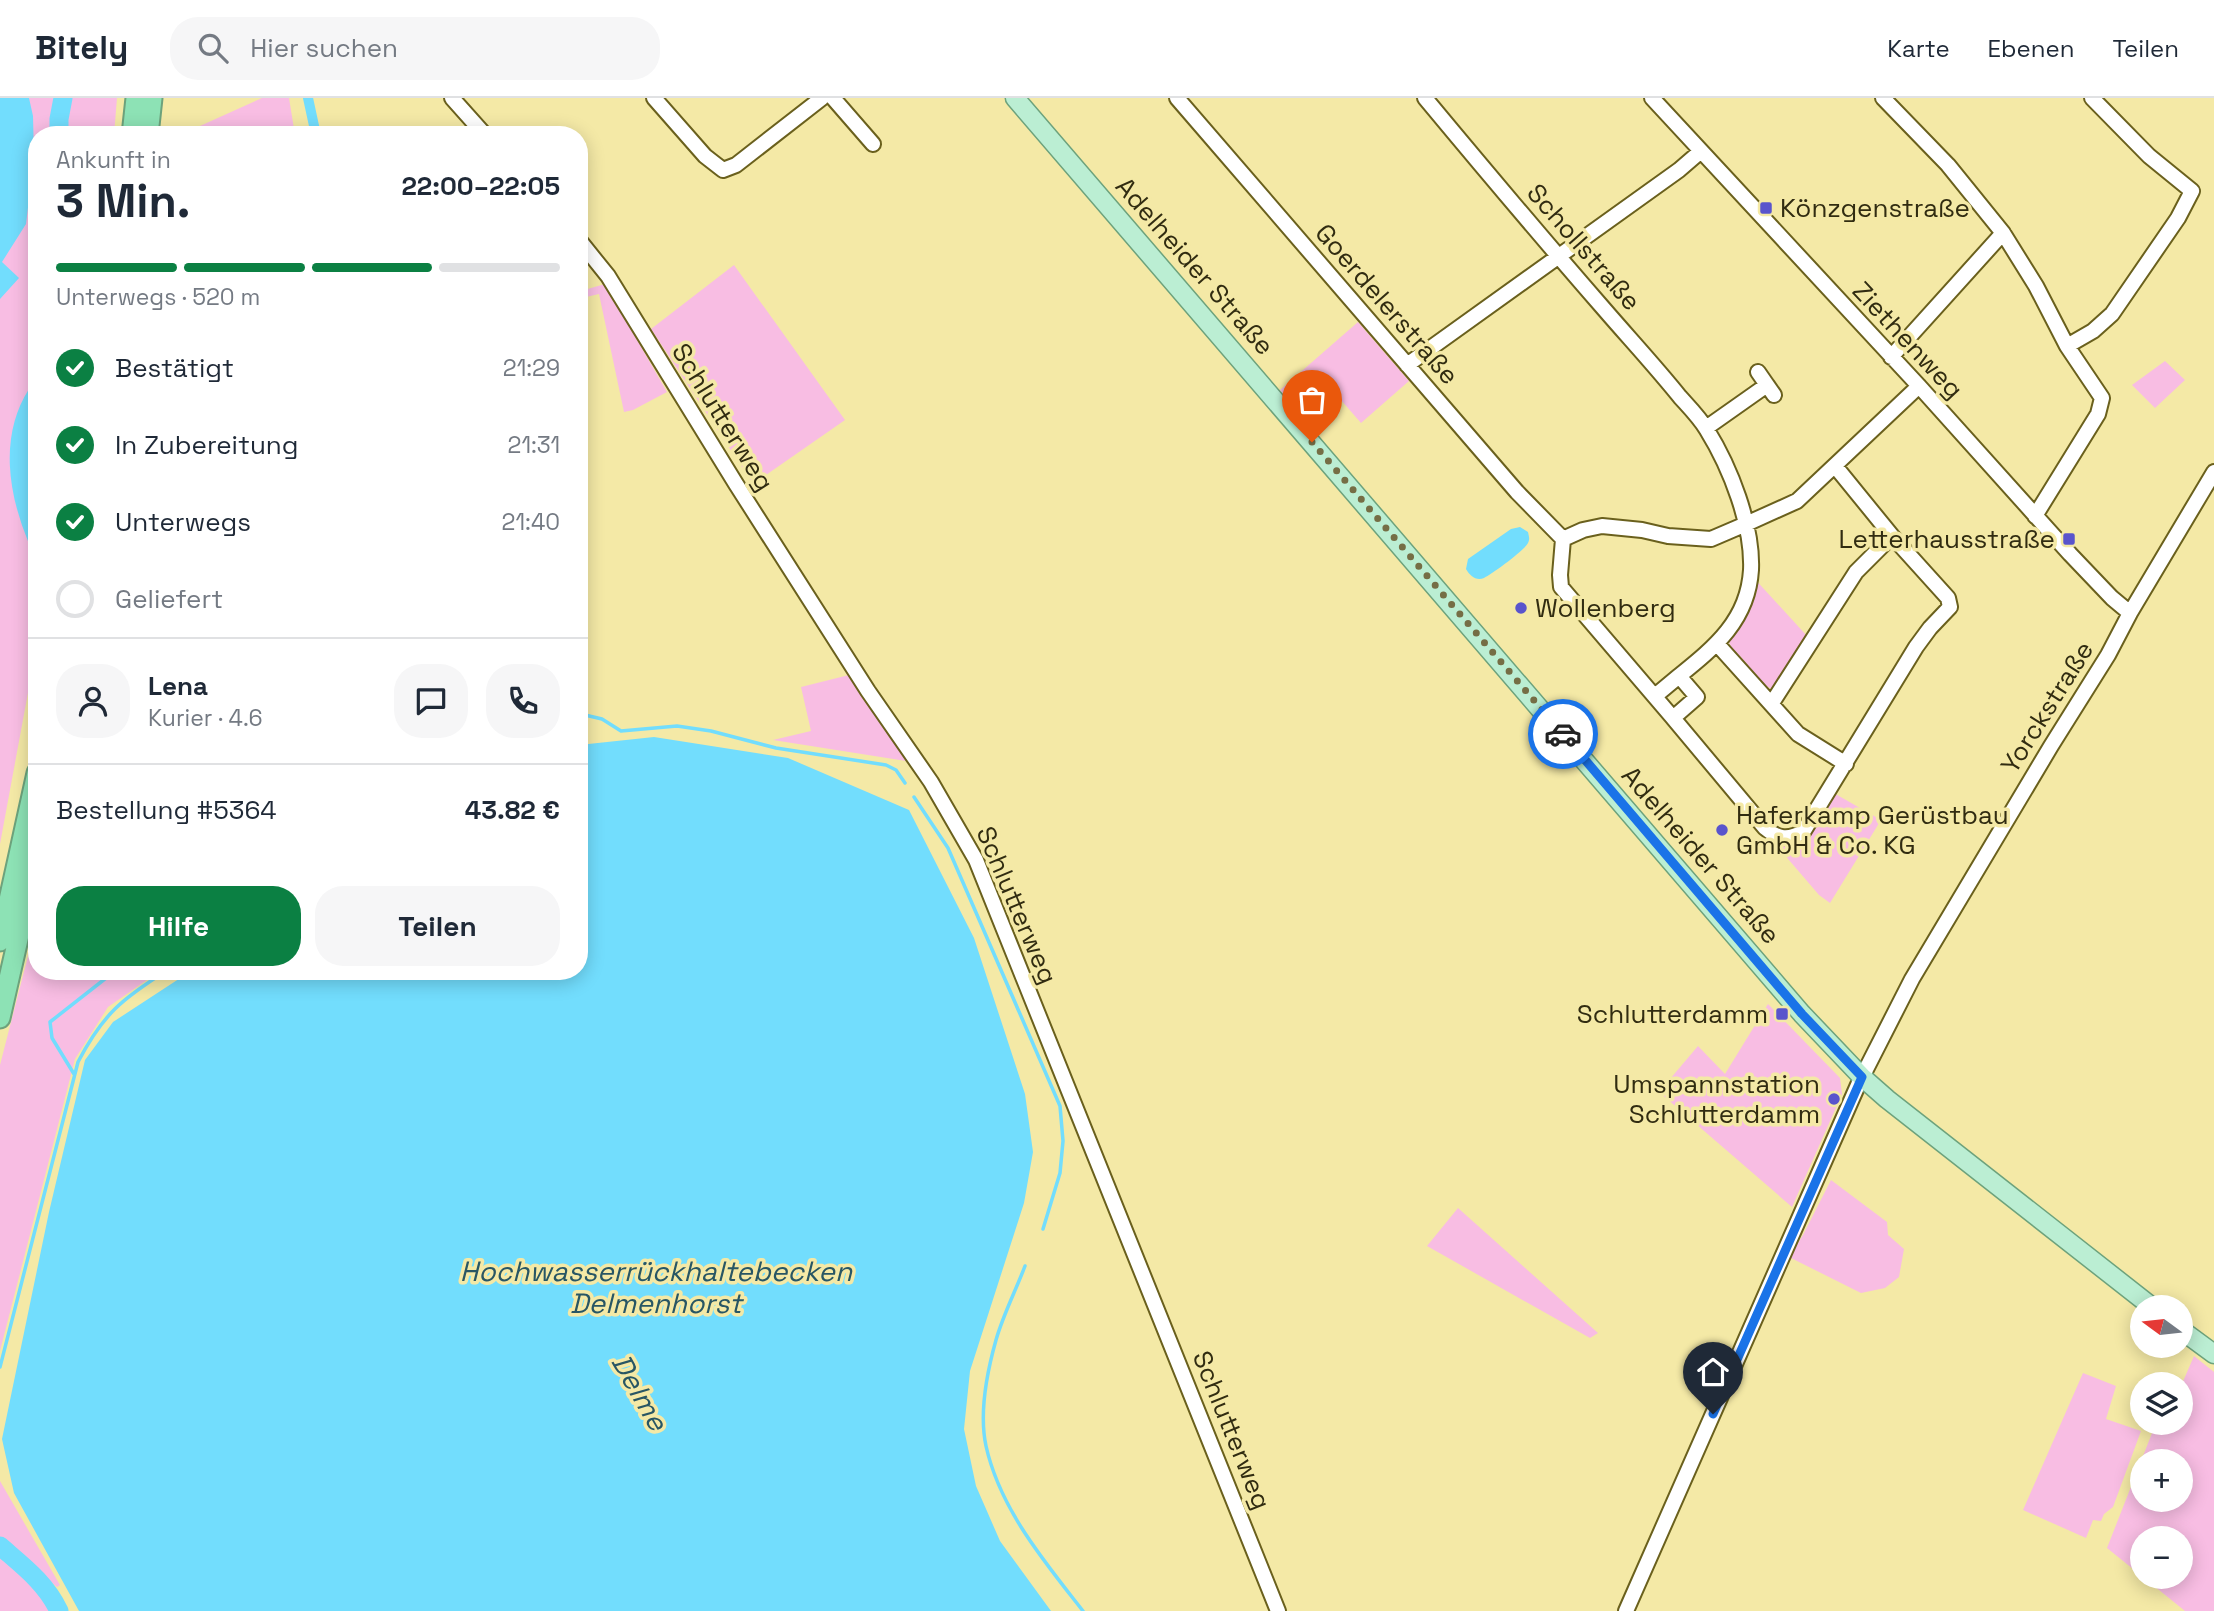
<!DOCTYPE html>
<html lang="de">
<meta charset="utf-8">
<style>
:root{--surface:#fff;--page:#f6f6f7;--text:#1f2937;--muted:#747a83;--line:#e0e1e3;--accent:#0b8043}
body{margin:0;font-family:"Space Grotesk",sans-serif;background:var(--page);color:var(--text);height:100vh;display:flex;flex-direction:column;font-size:26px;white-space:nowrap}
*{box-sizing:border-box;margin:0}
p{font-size:23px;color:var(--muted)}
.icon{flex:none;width:38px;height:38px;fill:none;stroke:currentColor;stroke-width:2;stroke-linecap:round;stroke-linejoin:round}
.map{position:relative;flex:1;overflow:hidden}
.sheet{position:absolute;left:28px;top:28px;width:560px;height:854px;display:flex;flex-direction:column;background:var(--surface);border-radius:28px;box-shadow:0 4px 18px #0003}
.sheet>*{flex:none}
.needle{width:46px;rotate:285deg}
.buttons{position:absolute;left:2130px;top:1197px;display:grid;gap:14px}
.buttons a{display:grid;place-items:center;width:63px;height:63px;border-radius:50%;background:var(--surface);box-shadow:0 4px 18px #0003;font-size:35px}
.pin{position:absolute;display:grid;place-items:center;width:60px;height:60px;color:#fff;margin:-72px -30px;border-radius:50% 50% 50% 0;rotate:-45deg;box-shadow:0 0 7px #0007}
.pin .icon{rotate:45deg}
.courier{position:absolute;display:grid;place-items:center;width:70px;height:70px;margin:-35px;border:5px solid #1a73e8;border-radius:50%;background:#fff;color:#222;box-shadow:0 2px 9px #0007}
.overview em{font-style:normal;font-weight:600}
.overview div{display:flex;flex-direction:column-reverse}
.overview{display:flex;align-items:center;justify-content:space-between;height:119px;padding:0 28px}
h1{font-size:46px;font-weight:600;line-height:52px}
.bar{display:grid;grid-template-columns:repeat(4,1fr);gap:10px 7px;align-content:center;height:84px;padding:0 28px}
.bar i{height:9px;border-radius:5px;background:var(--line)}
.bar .selected{background:var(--accent)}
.bar p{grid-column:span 4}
.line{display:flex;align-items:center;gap:18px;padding:0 28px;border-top:2px solid var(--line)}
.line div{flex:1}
.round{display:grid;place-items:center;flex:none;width:74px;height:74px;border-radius:28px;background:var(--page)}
ol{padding:0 28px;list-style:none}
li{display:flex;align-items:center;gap:21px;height:77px}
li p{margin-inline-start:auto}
li .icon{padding:7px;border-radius:50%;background:var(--accent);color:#fff;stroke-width:4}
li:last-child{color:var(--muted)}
li i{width:38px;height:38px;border:4px solid var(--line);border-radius:50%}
.primary-button{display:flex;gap:14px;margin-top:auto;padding:14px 28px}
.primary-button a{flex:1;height:80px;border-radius:28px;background:var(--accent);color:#fff;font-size:28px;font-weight:600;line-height:80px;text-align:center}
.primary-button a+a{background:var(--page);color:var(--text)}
header{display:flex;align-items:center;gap:42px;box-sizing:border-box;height:98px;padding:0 35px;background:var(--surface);border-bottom:2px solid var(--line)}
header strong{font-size:33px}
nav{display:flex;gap:38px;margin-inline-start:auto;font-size:24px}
.search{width:490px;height:63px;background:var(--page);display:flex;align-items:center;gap:18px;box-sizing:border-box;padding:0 24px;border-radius:28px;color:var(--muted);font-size:26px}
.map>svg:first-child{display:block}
.green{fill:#f8bde3;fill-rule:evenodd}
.water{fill:#72ddfd}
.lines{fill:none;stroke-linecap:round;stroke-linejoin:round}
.stream{stroke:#72ddfd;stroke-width:3.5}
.canal{stroke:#72ddfd;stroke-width:10}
.river{stroke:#72ddfd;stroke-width:19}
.minor-casing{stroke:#6a601d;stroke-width:18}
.major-casing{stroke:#6da27c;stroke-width:21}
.highway-casing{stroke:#6da27c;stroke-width:23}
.minor{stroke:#fff;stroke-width:14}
.major{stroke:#bbeed3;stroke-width:18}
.highway{stroke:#8de2b5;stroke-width:19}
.done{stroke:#756e45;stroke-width:7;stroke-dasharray:0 12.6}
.route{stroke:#1a73e8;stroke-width:9}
.poi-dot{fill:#5954cc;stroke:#f4e9a6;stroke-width:2.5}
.labels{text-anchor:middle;stroke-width:7;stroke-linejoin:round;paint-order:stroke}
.poi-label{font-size:26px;fill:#312c11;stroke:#f4e9a6;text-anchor:start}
.street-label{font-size:26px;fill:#312c11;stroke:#f4e9a6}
.water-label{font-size:28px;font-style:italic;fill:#285664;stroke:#f4e9a6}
</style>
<header>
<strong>Bitely</strong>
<div class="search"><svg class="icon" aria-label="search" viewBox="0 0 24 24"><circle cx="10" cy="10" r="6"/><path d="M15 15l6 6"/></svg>Hier suchen</div>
<nav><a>Karte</a><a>Ebenen</a><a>Teilen</a></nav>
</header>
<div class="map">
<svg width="2214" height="1513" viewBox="0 0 2214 1513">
<rect width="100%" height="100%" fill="#f4e9a6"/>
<path class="green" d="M0,0H117L114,37H37V546L0,746Z
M262,0H289L295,37H180Z
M734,167L845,322L753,386L651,231Z
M605,186L667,294L633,312L624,314L599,196L586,199L584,192Z
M1358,224L1409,283L1361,325L1326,285L1296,311L1280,292Z
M2165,263L2185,282L2155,310L2132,287Z
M1752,478L1807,538L1778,588L1772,591L1758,584V579L1740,558L1734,557L1728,541Z
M849,577L906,663L773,642L811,633L801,589Z
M1832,694L1881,722L1830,805L1819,797L1777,748L1805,738Z
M37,823V873H160L108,909L75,961L0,1253V967Z
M1768,906L1840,980L1842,996L1792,1109L1659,994L1698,948L1725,976Z
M1831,1082L1887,1124L1888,1137L1904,1151L1899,1179L1885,1190L1861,1195L1789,1159L1803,1137Z
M1458,1110L1598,1235L1590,1240L1427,1148Z
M2194,1258L2214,1274V1513H2185L2107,1450L2154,1330L2157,1325H2180L2181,1288ZM2142,1363H2180V1402H2142ZM2142,1440H2180V1479H2142Z
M2083,1275L2116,1288L2106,1321L2141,1333L2113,1409L2104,1416L2101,1423L2093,1422L2086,1440L2023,1412Z
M0,1383L60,1487L57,1489L0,1442Z
M0,1458L46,1500L54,1513H0Z"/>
<path class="water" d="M0,0H29L33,18L34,59L26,126L2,164L19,180L0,201Z
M1520,429L1528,434C1529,439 1530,441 1528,445C1524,453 1492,476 1484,480C1476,483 1470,478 1466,471L1468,461L1511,431Z
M654,639L788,660L909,712L974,840L1025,996L1033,1054L1024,1105L970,1273L964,1331L976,1388L1000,1443L1051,1513H79L14,1395L2,1341L49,1114L85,962L113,924L191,873H579V647Z"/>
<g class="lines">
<path class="stream" d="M579,618L585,617L602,621L621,633L677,628L711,633L776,650L886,667L896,672L905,685
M914,699L948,750L1060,1008L1063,1043L1060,1075L1043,1131
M74,976L52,940L50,924L115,873
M1025,1168C1016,1192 1003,1217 996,1242C987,1274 979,1315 986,1348C1000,1411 1044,1463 1083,1513
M0,1269L78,964C103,916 122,901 166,873"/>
<path class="canal" d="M308,0L316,37"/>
<path class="river" d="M59,37V21L63,0
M37,296C9,340 18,394 37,440
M0,1448C23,1468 46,1485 59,1513"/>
<g class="minor-casing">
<path id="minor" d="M452,0L485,37
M654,0L705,58L723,72L736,67L822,0
M833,0L873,46
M1177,0L1517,394L1563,441
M1425,0C1484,71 1543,141 1604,211C1629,240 1656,269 1680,299C1689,309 1700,320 1707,332C1730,369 1753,427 1751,472C1748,522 1715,549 1679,578
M1652,0L1919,288L2070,456L2112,500L2130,515
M1883,0L1948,67L2003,135L2036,188L2067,248L2102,300L2098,316L2035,418
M579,142L608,178L736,386L868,593L931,684L976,762L1278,1513
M2067,248L2093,233L2112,216L2178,120L2192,93L2149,58L2092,0
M1891,259L2003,135
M1407,267L1679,72L1701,53
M1758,274L1767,287
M1706,330L1767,287L1774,297
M1718,547L1798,636L1846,666
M1655,598L1679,578L1697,599L1673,620L1561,489L1560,477L1563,441L1583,432L1602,428L1642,432L1668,438L1711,441L1746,426L1797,403L1919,288
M1772,605L1856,474L1892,438
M1673,620L1765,730C1778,741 1788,742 1803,734L1916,549L1930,530L1950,509L1948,500L1892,438L1835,368
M1626,1513L1858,987L1912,881L2051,648L2108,557L2130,515L2214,374"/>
</g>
<g class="major-casing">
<path id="major" d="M1015,0L1802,916L1862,979L1887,1001L2152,1209
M2180,1231L2214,1256"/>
</g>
<g class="highway-casing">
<path id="highway" d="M132,37L136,0
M148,37L152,0
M0,843L37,675
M0,920L37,758"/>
</g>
<use href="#minor" class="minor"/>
<use href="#major" class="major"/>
<use href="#highway" class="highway"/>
</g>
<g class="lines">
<path class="done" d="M1312,344L1563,636"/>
<path class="route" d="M1563,636L1802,916L1862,979L1713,1316"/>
</g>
<g class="poi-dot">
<rect x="1759" y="103" width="14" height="14" rx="3.5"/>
<rect x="2062" y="434" width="14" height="14" rx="3.5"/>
<circle cx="1521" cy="510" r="7"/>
<circle cx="1722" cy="732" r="7"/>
<rect x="1775" y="909" width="14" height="14" rx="3.5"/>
<circle cx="1834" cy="1001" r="7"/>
</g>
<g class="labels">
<g class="poi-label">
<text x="1780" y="119">Könzgenstraße</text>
<text x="2055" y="450" text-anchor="end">Letterhausstraße</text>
<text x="1535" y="519">Wollenberg</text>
<text x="1736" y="726">Haferkamp Gerüstbau<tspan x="1736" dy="30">GmbH &amp; Co. KG</tspan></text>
<text x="1768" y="925" text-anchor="end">Schlutterdamm</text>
<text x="1820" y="995" text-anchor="end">Umspannstation<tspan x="1820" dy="30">Schlutterdamm</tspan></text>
</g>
<g class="street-label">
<text transform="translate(1584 149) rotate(49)" y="9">Schollstraße</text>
<text transform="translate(1195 168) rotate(49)" y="9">Adelheider Straße</text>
<text transform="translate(1387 206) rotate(49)" y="9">Goerdelerstraße</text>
<text transform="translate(1908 242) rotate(47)" y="9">Ziethenweg</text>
<text transform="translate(723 319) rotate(58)" y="9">Schlutterweg</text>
<text transform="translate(2047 609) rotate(-58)" y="9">Yorckstraße</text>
<text transform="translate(1701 757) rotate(49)" y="9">Adelheider Straße</text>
<text transform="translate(1017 807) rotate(67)" y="9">Schlutterweg</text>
<text transform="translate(1232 1332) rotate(68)" y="9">Schlutterweg</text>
</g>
<g class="water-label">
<text x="656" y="1183">Hochwasserrückhaltebecken<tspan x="656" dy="32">Delmenhorst</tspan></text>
<text transform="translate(640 1294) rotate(60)" y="10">Delme</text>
</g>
</g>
</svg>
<div class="buttons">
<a><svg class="needle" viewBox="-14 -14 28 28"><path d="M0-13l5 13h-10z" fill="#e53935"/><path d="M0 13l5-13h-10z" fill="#747a83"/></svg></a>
<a><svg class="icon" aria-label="layers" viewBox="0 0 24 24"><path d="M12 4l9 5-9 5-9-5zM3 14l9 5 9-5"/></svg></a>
<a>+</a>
<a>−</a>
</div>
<div class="pin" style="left:1312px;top:344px;background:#ea580c"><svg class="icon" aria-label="bag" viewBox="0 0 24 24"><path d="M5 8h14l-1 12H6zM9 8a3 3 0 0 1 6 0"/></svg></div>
<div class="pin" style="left:1713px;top:1316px;background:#1f2937"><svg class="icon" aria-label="home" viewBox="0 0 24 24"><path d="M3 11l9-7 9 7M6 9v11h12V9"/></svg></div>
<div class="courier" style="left:1563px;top:636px"><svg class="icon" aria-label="car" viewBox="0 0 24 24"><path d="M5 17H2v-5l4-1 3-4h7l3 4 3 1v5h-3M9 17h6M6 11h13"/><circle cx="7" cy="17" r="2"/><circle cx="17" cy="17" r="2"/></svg></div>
<section class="sheet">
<div class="overview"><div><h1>3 Min.</h1><p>Ankunft in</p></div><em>22:00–22:05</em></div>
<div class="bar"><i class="selected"></i><i class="selected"></i><i class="selected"></i><i></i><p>Unterwegs · 520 m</p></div>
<ol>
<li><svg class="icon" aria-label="check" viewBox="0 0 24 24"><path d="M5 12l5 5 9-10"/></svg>Bestätigt<p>21:29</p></li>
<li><svg class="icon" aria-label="check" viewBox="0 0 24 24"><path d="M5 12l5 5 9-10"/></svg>In Zubereitung<p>21:31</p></li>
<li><svg class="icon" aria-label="check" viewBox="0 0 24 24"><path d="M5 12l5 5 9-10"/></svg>Unterwegs<p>21:40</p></li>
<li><i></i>Geliefert</li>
</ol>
<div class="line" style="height:126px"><a class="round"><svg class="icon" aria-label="person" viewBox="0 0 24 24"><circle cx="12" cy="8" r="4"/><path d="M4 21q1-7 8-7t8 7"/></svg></a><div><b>Lena</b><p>Kurier · 4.6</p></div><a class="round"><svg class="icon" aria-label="chat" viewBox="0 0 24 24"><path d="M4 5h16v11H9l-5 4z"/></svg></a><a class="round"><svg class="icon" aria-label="phone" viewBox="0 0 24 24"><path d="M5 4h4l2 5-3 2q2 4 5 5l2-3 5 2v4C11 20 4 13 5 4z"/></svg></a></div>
<div class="line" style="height:91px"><div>Bestellung #5364</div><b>43.82 €</b></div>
<div class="primary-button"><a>Hilfe</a><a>Teilen</a></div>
</section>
</div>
